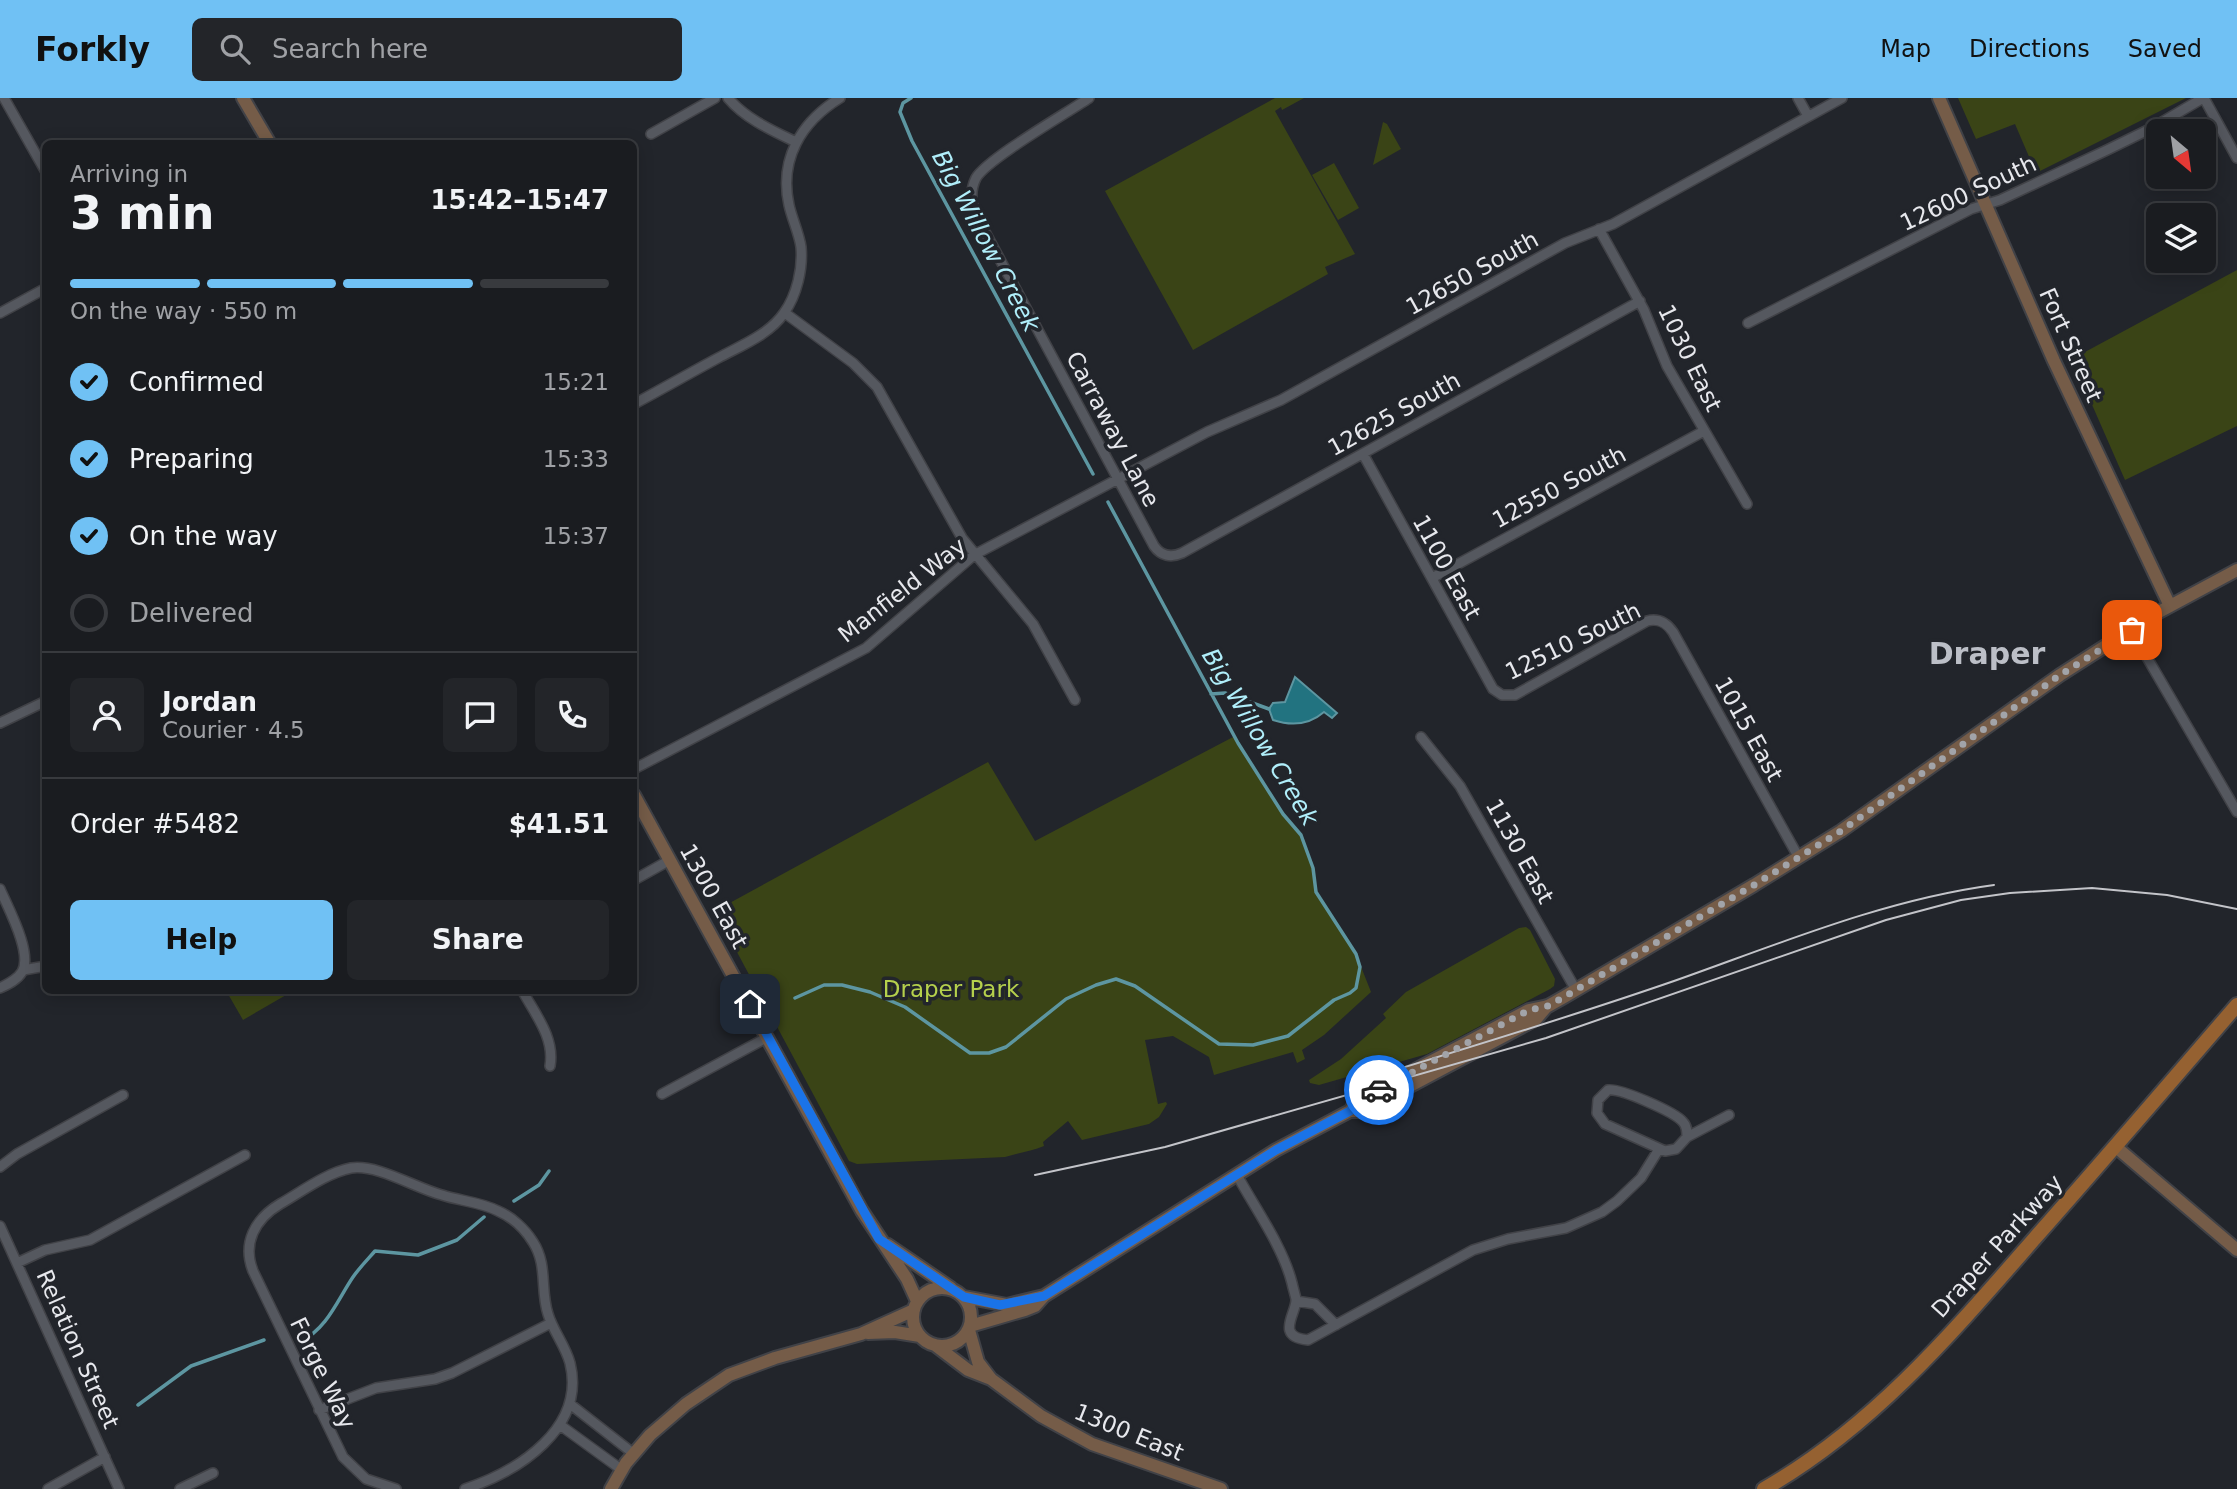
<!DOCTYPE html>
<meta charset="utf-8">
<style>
:root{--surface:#1a1c20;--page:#232529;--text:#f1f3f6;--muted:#9fa1a5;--line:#383a3e;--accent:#70c1f4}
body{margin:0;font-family:"DejaVu Sans",sans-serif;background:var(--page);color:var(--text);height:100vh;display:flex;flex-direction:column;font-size:26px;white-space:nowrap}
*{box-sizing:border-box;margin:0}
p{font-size:23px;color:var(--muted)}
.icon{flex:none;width:38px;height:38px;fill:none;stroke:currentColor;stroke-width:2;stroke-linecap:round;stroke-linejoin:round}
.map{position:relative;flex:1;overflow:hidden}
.side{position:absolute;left:42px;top:42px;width:595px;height:854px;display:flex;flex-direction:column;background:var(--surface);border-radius:10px;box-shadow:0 4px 18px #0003,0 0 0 2px var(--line)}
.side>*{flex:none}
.needle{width:46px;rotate:151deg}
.tools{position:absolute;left:2146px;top:21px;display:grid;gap:14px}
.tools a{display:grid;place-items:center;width:70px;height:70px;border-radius:10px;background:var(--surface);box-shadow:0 4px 18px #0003,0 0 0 2px var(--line);font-size:35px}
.pin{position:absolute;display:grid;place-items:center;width:60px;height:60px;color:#fff;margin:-30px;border-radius:14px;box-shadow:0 4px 10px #0006}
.courier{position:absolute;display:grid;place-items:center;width:70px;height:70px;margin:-35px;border:5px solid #1a73e8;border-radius:50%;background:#fff;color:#222;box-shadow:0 2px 9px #0007}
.overview em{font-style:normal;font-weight:700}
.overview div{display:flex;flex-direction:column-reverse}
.overview{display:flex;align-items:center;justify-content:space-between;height:119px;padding:0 28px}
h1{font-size:46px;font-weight:700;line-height:52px}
.bar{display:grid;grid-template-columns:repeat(4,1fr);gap:10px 7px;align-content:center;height:84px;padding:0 28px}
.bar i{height:9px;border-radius:5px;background:var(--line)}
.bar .active{background:var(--accent)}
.bar p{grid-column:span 4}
.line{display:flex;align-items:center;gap:18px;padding:0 28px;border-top:2px solid var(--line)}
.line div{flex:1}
.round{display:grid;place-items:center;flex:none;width:74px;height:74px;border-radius:10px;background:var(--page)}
ol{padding:0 28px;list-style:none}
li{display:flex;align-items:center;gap:21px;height:77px}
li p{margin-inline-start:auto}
li .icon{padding:7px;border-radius:50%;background:var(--accent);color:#111;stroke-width:4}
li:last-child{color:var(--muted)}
li i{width:38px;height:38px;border:4px solid var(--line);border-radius:50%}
.button{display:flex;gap:14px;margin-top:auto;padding:14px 28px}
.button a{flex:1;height:80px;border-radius:10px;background:var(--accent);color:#111;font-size:28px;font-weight:700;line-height:80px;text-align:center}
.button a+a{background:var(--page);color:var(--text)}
header{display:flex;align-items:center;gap:42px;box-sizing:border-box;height:98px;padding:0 35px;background:var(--accent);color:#111}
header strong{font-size:33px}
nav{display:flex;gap:38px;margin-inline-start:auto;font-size:24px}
.search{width:490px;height:63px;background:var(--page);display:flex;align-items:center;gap:18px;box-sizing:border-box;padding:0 24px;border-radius:10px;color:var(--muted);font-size:26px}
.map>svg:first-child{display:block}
.green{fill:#3a4416}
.water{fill:#227380;stroke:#5d96a1;stroke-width:2}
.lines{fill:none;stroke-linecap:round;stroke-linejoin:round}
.stream{stroke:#5d96a1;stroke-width:3.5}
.street-casing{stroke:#414247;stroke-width:12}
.secondary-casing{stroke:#414247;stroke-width:16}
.primary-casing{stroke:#414247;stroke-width:18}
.street{stroke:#55585f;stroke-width:9}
.secondary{stroke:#755c48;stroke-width:12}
.primary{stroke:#956131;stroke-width:14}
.tram{stroke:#c3c4c9;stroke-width:2}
.done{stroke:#a2a4a9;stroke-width:7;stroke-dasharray:0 12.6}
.route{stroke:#1a73e8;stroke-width:9}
.labels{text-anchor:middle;stroke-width:7;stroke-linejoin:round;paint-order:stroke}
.street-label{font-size:23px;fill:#e7e8ed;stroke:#22252b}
.park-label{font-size:23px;fill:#b5d04c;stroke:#22252b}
.water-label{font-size:24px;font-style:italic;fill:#b0eefa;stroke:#22252b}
.district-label{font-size:30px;font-weight:bold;fill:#bcbfc7;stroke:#22252b}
</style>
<header>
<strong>Forkly</strong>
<div class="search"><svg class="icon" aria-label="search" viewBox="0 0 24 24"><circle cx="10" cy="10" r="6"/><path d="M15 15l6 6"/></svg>Search here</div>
<nav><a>Map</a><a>Directions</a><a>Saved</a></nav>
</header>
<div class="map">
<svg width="2237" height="1391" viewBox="0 0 2237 1391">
<rect width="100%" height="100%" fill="#22252b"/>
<path class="green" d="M1275,0H1304L1282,12L1281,9L1275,13L1355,156L1325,169L1328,176L1193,252L1105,93Z
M1958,0H2186L2036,75L2015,26L1976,41Z
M1383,24L1387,26L1401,51L1373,67Z
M1334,65L1359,110L1338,122L1312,77Z
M2237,172V328L2125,382L2072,261Z
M1235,638L1283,716L1301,737L1313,770L1317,794L1356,856L1371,894L1324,937L1302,952L1305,961L1297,965L1293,954L1214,977L1209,959L1173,938L1145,942L1158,1006L1166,1004L1167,1006L1159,1019L1149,1026L1082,1042L1068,1023L1043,1044L1044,1048C1032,1053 1018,1055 1005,1059L857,1066L849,1063L715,813L988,664L1035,743Z
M1526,829L1530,832L1555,881L1554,888L1550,891L1427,956L1319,987L1310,985L1309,982L1341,961L1386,920L1383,916L1406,894L1519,830Z
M235,892H293V893L243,922L228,896Z"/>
<path class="water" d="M1295,579L1337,615L1332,620L1324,614C1309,627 1291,628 1273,622L1269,611L1273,605L1285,604Z"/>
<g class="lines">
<path class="stream" d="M911,0L903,5L900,14L912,43L1093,376
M1211,596L1225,595L1269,611
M795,900L824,887H842L870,894L905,909L970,955H989L1006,949L1066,901L1096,887L1116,881L1135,888L1219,946L1253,947L1288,938L1334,902L1350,895L1356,890L1360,869L1356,856L1316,794L1313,770L1301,737L1283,716L1238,645L1108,404
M514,1103L539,1087L549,1073
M301,1243C327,1231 338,1201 353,1179C360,1169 368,1161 375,1153L418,1157L457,1142L484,1119
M138,1307L191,1268L264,1242"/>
<g class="street-casing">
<path id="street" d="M4,0L46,74
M728,0C746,21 771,32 796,44
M1089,0C1067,15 987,61 976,80C970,92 971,105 976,117L1154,448C1161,458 1171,460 1182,455L1640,203
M1798,0L1808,18
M2204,0L2237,60
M651,36L715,0
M1599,131L1644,212L1667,268L1747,406
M0,215L46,190
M785,215L853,265L877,289L962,440L1033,526L1075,602
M1748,225L1971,111L2000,102L2107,52L2152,30L2203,0
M634,306C662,291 690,275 718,260C740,248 769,237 784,215C797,197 803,170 801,149C799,135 792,121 789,107C779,61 801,24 840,0
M1363,356L1493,591L1502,597H1515L1647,523C1658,520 1666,524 1673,534L1799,760
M1432,480L1704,333
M2131,532L2237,714
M0,625L46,603
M1421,639L1460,688L1576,892
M634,671L866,550L974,457L1207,334L1281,302L1565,145L1613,126L1842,0
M634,782L670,762
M0,791C8,810 33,855 22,874C17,882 8,886 0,890
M23,872L46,868
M522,892C535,916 555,940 550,968
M662,996L768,939
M1687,1039C1687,1034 1687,1028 1683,1024C1675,1014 1620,990 1608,992L1598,1002L1597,1015L1605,1026L1665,1053L1676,1051L1687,1039L1729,1017
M0,1069L17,1056L123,997
M1237,1077C1255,1110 1283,1149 1292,1185C1293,1190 1295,1196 1296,1201C1297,1215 1274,1239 1308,1242L1473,1152L1508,1141L1566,1130L1602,1114L1617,1103L1641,1080L1659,1051
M0,1128L119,1391
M17,1165L45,1152L90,1142L245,1057
M1296,1203L1315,1206L1336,1227
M570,1306L634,1356
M319,1312L376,1290L435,1281L452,1275L551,1225
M560,1327L622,1372
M48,1391L105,1359
M180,1391L213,1375
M396,1391L366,1381L343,1359L253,1173C242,1145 255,1121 280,1106C301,1094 326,1075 351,1070C378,1066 415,1090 442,1097C460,1103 481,1104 498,1113C512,1119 525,1131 533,1144C548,1167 540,1192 548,1216C553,1233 565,1247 570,1265C586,1330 519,1373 465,1391"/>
</g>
<g class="secondary-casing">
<path id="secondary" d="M243,0L270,46
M1939,0L2054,263L2170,508
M634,697L862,1113L907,1181L917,1203
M1350,1013L1358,1002L1529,912L1548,908L1564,899L1754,787L1841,733L2060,577L2157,515L2237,472
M2116,1049L2237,1152
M888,1147L951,1190
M913 1219a29 29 0 1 1 58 0a29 29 0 1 1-58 0Z
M964,1199L1007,1207L1044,1198
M970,1228L1025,1212L1035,1208L1044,1198L1276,1052L1350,1013H1363L1536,921L1547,908
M969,1232L978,1264L991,1281L1041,1318L1092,1346L1221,1391
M868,1235L895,1234L920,1238
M935,1247L968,1272L991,1281
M611,1391L626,1365L650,1337L686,1306L729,1277L775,1260L861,1236L914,1212"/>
</g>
<g class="primary-casing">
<path id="primary" d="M1764,1391C1873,1329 1954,1233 2035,1140C2103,1063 2170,985 2237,907"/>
</g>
<use href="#street" class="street"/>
<use href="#secondary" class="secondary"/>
<use href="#primary" class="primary"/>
<path class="tram" d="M1359,983C1465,951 1570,919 1674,883C1779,846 1883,802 1994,787
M1035,1077L1165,1049L1546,940L1886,822L1961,802L2010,795L2092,790L2167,797L2237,811"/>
</g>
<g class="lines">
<path class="done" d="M1379,992L1529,912L1548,908L1564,899L1754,787L1841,733L2060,577L2132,532"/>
<path class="route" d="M750,906L879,1141L964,1199L1000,1207L1044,1198L1276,1052L1350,1013L1358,1002L1379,992"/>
</g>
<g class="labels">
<g class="street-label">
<text transform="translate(1968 95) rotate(-25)" y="8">12600 South</text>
<text transform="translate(1472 175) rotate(-29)" y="8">12650 South</text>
<text transform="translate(2071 247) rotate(66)" y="8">Fort Street</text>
<text transform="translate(1690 260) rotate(64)" y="8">1030 East</text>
<text transform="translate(1394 316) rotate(-29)" y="8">12625 South</text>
<text transform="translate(1113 331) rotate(62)" y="8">Carraway Lane</text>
<text transform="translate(1559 389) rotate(-28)" y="8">12550 South</text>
<text transform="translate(1447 469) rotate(61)" y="8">1100 East</text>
<text transform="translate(902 492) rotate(-38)" y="8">Manfield Way</text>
<text transform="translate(1573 543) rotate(-26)" y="8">12510 South</text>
<text transform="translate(1749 631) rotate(61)" y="8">1015 East</text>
<text transform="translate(1520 753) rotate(61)" y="8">1130 East</text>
<text transform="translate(714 798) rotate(61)" y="8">1300 East</text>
<text transform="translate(1997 1148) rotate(-48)" y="8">Draper Parkway</text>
<text transform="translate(78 1251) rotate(66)" y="8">Relation Street</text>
<text transform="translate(323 1275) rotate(64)" y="8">Forge Way</text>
<text transform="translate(1129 1334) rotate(22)" y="8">1300 East</text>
</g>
<g class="park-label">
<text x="951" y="899">Draper Park</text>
</g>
<g class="water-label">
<text transform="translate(986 143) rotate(62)" y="8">Big Willow Creek</text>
<text transform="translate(1260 639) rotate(59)" y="8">Big Willow Creek</text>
</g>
<g class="district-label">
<text x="1987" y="566">Draper</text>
</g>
</g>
</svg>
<div class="tools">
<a><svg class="needle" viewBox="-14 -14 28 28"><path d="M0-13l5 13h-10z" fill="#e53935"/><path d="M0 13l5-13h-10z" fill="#9fa1a5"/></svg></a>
<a><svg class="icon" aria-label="layers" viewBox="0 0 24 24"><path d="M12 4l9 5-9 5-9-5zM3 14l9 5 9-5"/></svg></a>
</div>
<div class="pin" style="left:2132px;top:532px;background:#ea580c"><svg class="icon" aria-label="bag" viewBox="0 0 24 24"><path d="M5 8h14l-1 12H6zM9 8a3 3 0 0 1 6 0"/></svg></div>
<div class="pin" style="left:750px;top:906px;background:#1f2937"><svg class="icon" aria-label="home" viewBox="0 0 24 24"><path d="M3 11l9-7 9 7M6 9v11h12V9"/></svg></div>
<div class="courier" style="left:1379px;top:992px"><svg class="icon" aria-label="car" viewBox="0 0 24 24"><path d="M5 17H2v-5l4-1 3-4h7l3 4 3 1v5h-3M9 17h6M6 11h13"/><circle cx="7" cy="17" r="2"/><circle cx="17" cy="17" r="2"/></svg></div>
<section class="side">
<div class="overview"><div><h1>3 min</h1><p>Arriving in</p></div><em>15:42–15:47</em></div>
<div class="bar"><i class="active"></i><i class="active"></i><i class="active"></i><i></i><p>On the way · 550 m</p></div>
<ol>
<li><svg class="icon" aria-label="check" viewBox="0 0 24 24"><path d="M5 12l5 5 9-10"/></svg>Confirmed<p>15:21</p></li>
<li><svg class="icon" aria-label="check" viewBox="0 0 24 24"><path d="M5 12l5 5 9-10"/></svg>Preparing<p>15:33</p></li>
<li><svg class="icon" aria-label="check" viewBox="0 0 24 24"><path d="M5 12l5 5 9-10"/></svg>On the way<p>15:37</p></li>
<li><i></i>Delivered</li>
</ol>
<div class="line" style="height:126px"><a class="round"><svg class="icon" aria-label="person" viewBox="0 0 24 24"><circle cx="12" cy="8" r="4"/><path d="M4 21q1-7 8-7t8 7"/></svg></a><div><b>Jordan</b><p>Courier · 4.5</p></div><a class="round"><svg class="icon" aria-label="chat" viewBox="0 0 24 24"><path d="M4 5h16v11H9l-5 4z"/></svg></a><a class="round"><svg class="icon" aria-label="phone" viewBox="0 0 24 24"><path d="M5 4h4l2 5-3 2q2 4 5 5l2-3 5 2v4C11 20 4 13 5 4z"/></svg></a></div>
<div class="line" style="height:91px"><div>Order #5482</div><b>$41.51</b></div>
<div class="button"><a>Help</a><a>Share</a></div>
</section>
</div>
